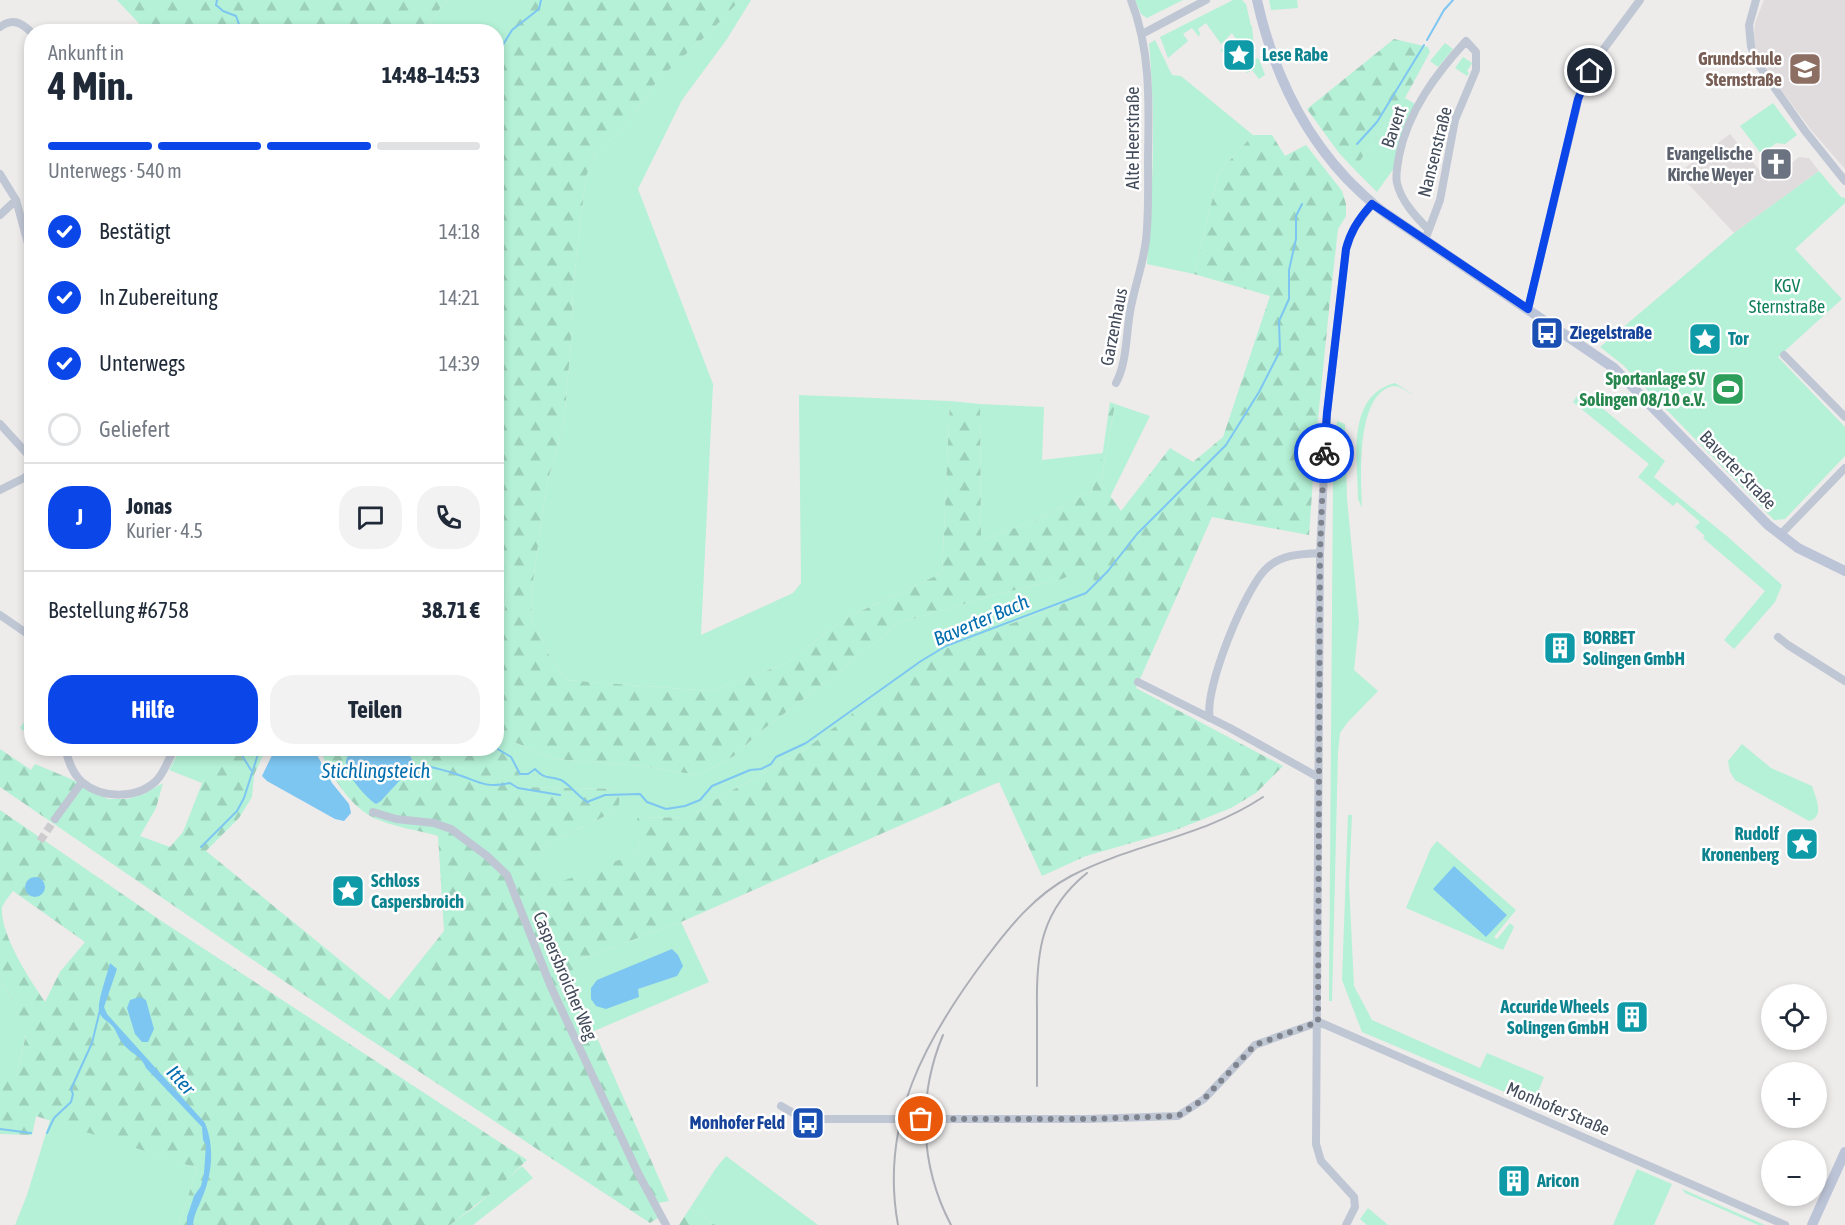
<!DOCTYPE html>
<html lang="de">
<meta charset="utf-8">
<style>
:root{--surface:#fff;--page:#f2f2f3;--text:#1f2937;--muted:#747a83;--line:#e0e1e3;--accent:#0b46e8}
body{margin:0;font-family:"Asap Condensed",sans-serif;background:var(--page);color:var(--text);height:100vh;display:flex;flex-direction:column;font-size:22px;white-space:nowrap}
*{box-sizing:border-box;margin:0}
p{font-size:20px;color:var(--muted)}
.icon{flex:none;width:33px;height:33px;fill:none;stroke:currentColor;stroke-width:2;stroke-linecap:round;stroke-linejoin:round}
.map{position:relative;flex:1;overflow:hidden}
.sheet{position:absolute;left:24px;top:24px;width:480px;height:732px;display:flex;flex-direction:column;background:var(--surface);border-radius:24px;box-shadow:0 3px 9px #0003}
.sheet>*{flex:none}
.controls{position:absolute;left:1761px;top:984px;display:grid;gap:12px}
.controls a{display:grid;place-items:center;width:66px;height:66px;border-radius:50%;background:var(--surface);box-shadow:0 3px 9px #0003;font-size:30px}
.pin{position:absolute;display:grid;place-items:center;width:51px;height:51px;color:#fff;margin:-26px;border:3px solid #fff;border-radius:50%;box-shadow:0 2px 6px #0007}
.courier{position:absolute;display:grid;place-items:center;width:60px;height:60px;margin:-30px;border:4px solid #0b46e8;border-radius:50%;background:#fff;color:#222;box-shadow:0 2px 8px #0007}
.headline em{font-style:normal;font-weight:700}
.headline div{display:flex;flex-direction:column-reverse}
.headline{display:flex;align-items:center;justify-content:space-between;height:102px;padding:0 24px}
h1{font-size:39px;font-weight:700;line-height:45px}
.bar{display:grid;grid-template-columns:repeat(4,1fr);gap:9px 6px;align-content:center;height:72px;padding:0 24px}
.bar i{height:8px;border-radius:4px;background:var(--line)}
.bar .active{background:var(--accent)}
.bar p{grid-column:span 4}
.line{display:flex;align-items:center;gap:15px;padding:0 24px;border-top:2px solid var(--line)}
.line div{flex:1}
.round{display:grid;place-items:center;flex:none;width:63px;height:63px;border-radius:24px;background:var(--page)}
ol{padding:0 24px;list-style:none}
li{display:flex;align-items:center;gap:18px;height:66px}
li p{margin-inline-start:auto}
li .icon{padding:6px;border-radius:50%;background:var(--accent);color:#fff;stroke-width:4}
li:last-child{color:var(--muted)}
li i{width:33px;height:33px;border:3px solid var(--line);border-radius:50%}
.primary-button{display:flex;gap:12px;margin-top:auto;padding:12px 24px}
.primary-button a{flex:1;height:69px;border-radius:24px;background:var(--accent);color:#fff;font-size:24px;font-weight:700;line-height:69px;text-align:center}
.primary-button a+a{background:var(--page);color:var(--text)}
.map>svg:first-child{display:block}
.education{fill:#e0dcdd}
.green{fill:#b4f1d6}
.forest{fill:url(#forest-firs);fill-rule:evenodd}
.water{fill:#7dc6f2}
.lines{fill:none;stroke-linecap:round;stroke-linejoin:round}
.stream{stroke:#7dc6f2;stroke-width:2}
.street-tunnel{stroke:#cccbce;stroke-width:8;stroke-dasharray:8 4;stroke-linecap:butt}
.street{stroke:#c0c7d4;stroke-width:8}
.secondary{stroke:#bcc4d7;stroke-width:10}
.rail{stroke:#adafb7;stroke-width:2}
.done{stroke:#7e838d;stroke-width:6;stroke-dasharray:0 10.8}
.route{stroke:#0b46e8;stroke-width:8}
.labels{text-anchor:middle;stroke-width:5;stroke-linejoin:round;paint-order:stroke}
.culture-label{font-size:18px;font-weight:bold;fill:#0d838f;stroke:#fff;text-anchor:start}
.education-label{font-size:18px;font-weight:bold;fill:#785e54;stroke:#fff;text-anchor:end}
.street-label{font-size:18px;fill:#424b5a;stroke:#fff}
.worship-label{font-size:18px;font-weight:bold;fill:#5b616d;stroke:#fff;text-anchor:end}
.park-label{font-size:18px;fill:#0f7f5a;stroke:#fff}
.transit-label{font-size:18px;font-weight:bold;fill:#164399;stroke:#fff;text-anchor:start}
.leisure-label{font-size:18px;font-weight:bold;fill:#27864d;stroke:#fff;text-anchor:end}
.water-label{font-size:20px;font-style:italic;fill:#016dae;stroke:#fff}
</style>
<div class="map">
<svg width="1845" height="1225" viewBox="0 0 1845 1225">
<defs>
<pattern id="forest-firs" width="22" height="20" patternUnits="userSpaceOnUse" patternTransform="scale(1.5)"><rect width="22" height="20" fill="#b4f1d6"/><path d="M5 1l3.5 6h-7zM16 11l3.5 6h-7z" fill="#9cd0ba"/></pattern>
</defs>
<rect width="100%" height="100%" fill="#eeebeb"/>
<path class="education" d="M1764,0H1845V169L1811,130L1762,64L1755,45L1754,34L1755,23Z
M1730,134L1769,182L1799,157L1809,158L1819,171L1734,233L1678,173Z"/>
<path class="green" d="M446,0H533L497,54L496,32H423Z
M740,0H751L727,39L682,100L638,189L713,384L701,635L793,593L801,583L799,395L950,401L942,573L844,619L785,664L710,691L566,680L550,657L531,617L533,582L546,487L564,423L572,329L573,286L586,176L596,153L623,128L658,80L711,31Z
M1135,0H1183L1147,18L1141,14Z
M1233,0H1242L1246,4L1251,26H1252L1254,48L1250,49L1236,39L1232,33L1221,44L1206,23L1198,29L1200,33L1199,37L1192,28L1183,34L1188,41L1168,58L1160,37Z
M1269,0H1297L1298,8L1271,10Z
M1155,40L1172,75L1181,76L1253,135L1219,172L1194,274L1147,264C1153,191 1156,117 1149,44Z
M1232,43L1247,53L1235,64L1220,50Z
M1445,43L1453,49L1438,67L1430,61Z
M1250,57L1259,59L1265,75L1259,79L1252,70L1247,73L1240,64Z
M1463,57L1472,63L1467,71L1469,73L1467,76L1455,68Z
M1405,98L1415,104L1394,168L1377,192L1354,169Z
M1773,103L1797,135L1785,144L1776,143L1762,155L1740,126Z
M1819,171L1841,197L1845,198V203L1795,249L1842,299L1778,357L1845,427V456L1785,519L1774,520L1623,365L1600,347L1734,233Z
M1395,383L1414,395C1408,392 1399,385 1393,386C1355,394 1361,479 1362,508L1358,499C1358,460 1345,396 1395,383Z
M1581,390L1665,461L1654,477L1728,537L1782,585L1775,602L1734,649L1724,640L1765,591L1703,538L1705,536L1695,527L1700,522L1677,502L1673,506L1638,477L1649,464L1573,402Z
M980,404L1044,407L1042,460L1103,453L1092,491L1041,518L981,541Z
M1115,404L1150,416L1110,497L1101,483Z
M1337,421L1345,424L1347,499L1359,622L1354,670L1378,691L1347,723L1340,733L1338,753L1332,1001H1329L1333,479Z
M497,559L510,563L497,676Z
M1094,564V592L1015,622L858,711L803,751L713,801L690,817L638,818L640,852L552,886L540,847L618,810L620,789L520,787L514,742L555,759L641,766L698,775L734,756L761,731L830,679L899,623L998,594L1062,579Z
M31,712V734L30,736L20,728Z
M1742,744L1771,768L1812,786C1816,798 1825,817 1809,821L1735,780L1730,772L1728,761Z
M180,749H193L213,758L202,783L169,770Z
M1348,815H1352L1349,884L1354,986L1372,1020L1480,1068L1487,1053L1544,1077L1533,1104L1362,1032L1342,980Z
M1796,832L1810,841L1805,852H1801L1789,845Z
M1437,841L1516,910L1494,937L1497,939L1510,923L1514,927L1503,950L1406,908L1431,848Z
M681,922L709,982L594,1031L578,1015L559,986L581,959Z
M0,980L11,997L26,1034L16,1077H0Z
M50,1120L197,1168L179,1225H15L27,1195Z
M726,1156L818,1225H715L690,1208L716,1168Z
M522,1166L533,1178L473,1225H450L476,1206Z
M1637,1169L1672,1184L1654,1225H1613Z
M1682,1189L1765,1225H1758L1685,1193Z
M1368,1208L1388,1225H1367L1360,1219Z"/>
<path class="forest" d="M117,0H446L423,32L146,31Z
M533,0H740L711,31L658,80L623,128L596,153L586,176L573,286L572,329L564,423L546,487L533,582L531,617L550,657L566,680L710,691L785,664L844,619L942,573L950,401L980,404L981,541L1041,518L1092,491L1103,451L1110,402L1115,404L1101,483L1121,511L1170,448L1193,462L1223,437L1270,296L1194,274L1219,172L1253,135H1272L1285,156L1306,145L1342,191L1346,204V216L1338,229L1330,300L1316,438L1309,535L1212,517L1136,688L1283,766L1256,793L1231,808L1173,831L1086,856L1042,876L999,782L681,922L581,959L559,987L578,1015L594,1031L669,1201L658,1203L653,1207L658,1218L650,1223L357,1031L0,787V749L31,770L35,764L71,779L108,799H128L144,794L163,783L156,808L140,836L170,847L183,832L212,758L193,749H266L254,775L252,797L239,818L206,851L389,1000L444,931L438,836C418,830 393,827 374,818C346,803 332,775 319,749H334L336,751L338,749H352C337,770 362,789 376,804L400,779L412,759L405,749L496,748L497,676L510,563L496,559V54ZM1094,565L1093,592L930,655L803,751L713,801L690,817L637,818L640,852L552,885L540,847L618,810L621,789L521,787L514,742L555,759L641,766L698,775L734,756L761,731L830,679L899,623L998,594L1062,579Z
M1394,39L1428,47L1430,52L1405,98L1354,169L1339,153L1307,109Z
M0,810L163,922L527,1160L500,1186L450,1225H179L197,1168L36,1116L32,1135L0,1134V1077H16L26,1035L11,997L0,980ZM13,891L85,942L60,972L45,1002C30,980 0,935 2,907C5,901 9,896 13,891Z
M690,1208L715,1225H679Z"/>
<path class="water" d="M275,749H314L332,783L349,804L351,813L344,821L335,819L267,781L262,776Z
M352,749H405L412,759C408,775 392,788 381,801L376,804C366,798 345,774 346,761C347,756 349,753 352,749Z
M1454,866L1507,915L1486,937L1433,889Z
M25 887a10 10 0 1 1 20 0a10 10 0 1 1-20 0Z
M672,949L678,955L683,966L677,976L638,989L639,997L606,1009L596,1006L591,999V988L597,980Z
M110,963L117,969L104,1007L107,1014L205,1123C215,1147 212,1175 202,1198C198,1208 194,1214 193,1225H187V1217L194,1196L201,1186L204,1173L206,1145L203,1140L202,1127L146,1068C141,1056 135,1056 127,1048C120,1042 118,1035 114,1028C111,1023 103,1020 100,1014C95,1006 108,973 110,963Z
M140,997L146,1000L154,1029L148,1042H142L135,1034L127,1008L130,1000Z"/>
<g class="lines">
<path class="stream" d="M217,0L216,5L223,11L236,16L241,30L245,32
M1427,40L1444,10L1453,0
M496,56L512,30L539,9L541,0
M1357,144L1377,122L1424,45
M242,748L243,757L251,770
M496,748L511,757L520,774H528L535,769C547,781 548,775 561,780C568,783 578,796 587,802L605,795L640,794L647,802L666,809L685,806L700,800L712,786L750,770L761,769L771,764L776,757L806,743L921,661L946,646L1086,593L1108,571L1137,534L1226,445L1259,392L1280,351L1279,321L1289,299V270L1296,239V216L1302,204
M424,765C434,768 445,770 456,774C478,781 485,789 510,783L518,788L560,795
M201,847L237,811L244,798L260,748
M0,1129L31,1133
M47,1133L54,1118L71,1102L73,1094L71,1089L92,1043L100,1010"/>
<path class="street-tunnel" d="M40,841L55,819"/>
<path class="street" d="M1756,0L1749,25L1751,46L1755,60L1805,131L1845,181
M0,27C13,18 21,22 32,33
M1142,34L1206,0
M0,174L16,200L32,258
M0,215L16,200
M1425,240L1440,200L1455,120L1476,70V52L1466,41C1436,74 1408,111 1399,156C1398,164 1395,175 1397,183C1401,201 1416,217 1428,229
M1528,309L1580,93L1600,54L1640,0
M1784,355L1845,417
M1116,383C1127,362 1126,335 1130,312C1134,288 1143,265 1146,240C1149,213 1148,185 1148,158C1149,104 1151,51 1131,0
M0,424L32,459
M0,490L24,478L32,472
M1780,535L1845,468
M0,615L32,637
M1778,637L1788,645L1845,681
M1138,682L1230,728L1318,777
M1210,718C1203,691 1246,585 1268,567C1283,554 1302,554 1320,553
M65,748C68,760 72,773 82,782C102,799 137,799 156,781C165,772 168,759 175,748
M373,812L396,819L434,823L451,829L487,856L507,875L551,987L638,1173L666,1225
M55,819L82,782
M1319,1022L1785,1225
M781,1106L795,1114L813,1119H1087L1178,1116L1204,1099L1255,1045L1319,1022
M1346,1225L1355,1207L1354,1197L1321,1161L1316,1144L1320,553L1327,413L1346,249L1354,228L1372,204"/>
<path class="secondary" d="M1257,0C1272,68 1299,128 1347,179C1359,191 1371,203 1385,213L1614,368L1768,525L1798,548L1845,571
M1812,1225L1845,1152"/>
<path class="rail" d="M943,1035C917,1097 920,1166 951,1225
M1037,1086C1037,1060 1037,1033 1037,1007C1036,952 1041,910 1087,873
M898,1225C879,1121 926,1038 986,958C1010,926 1035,895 1071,876C1135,843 1203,837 1263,797"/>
</g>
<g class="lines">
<path class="done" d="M921,1119H1087L1178,1116L1204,1099L1255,1045L1318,1022L1320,553L1324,453"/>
<path class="route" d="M1324,453L1327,413L1346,249C1350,232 1360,217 1372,204L1528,309L1578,99L1590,71"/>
</g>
<defs>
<g id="sight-square" transform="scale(1.725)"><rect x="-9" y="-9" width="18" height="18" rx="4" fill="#0f9aa8" stroke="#fff"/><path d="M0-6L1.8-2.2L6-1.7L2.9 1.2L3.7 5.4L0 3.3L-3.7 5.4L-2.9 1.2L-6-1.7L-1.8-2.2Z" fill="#fff"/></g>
<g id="school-square" transform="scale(1.725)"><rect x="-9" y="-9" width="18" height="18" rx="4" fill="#8d6e63" stroke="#fff"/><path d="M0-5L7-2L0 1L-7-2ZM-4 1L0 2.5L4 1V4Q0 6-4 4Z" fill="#fff"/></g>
<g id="church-square" transform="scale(1.725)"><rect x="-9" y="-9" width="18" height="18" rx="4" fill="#6b7280" stroke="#fff"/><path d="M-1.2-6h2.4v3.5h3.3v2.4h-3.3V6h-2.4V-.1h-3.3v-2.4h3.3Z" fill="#fff"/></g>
<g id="bus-square" transform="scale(1.725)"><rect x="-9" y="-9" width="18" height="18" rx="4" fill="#1a4fb4" stroke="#fff"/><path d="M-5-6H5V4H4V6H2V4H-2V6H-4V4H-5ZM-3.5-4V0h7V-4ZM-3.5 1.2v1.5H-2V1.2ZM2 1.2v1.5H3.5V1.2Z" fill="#fff"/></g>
<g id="stadium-square" transform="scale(1.725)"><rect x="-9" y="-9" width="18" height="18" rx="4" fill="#2e9e5b" stroke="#fff"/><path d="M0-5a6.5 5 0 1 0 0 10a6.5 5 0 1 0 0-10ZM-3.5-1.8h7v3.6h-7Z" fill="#fff"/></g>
<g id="building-square" transform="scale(1.725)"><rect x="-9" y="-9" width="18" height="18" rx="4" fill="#0f9aa8" stroke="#fff"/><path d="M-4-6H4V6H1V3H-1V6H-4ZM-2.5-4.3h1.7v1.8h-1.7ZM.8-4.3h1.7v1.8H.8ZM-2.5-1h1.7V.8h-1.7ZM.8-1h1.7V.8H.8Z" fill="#fff"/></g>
</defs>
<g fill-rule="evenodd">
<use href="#sight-square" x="1239" y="55"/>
<use href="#school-square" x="1805" y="69"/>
<use href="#church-square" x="1776" y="164"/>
<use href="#bus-square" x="1547" y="333"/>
<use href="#sight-square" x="1705" y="339"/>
<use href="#stadium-square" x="1728" y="389"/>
<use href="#building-square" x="1560" y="648"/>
<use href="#sight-square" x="1802" y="844"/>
<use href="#sight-square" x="348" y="891"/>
<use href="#building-square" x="1632" y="1017"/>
<use href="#bus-square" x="808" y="1123"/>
<use href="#building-square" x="1514" y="1181"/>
</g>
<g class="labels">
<g class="culture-label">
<text x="1262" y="61">Lese Rabe</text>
<text x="1728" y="345">Tor</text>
<text x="1583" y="644">BORBET<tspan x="1583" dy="21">Solingen GmbH</tspan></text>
<text x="1779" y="840" text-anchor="end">Rudolf<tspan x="1779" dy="21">Kronenberg</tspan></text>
<text x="371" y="887">Schloss<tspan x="371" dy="21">Caspersbroich</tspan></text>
<text x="1609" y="1013" text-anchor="end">Accuride Wheels<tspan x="1609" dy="21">Solingen GmbH</tspan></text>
<text x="1537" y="1187">Aricon</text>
</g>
<g class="education-label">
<text x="1782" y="65">Grundschule<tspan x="1782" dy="21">Sternstraße</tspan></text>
</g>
<g class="street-label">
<text transform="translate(1394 127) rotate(-71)" y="6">Bavert</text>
<text transform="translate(1133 138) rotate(-90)" y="6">Alte Heerstraße</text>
<text transform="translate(1435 152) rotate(-76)" y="6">Nansenstraße</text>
<text transform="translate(1114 327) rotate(-79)" y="6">Garzenhaus</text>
<text transform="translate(1738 470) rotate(46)" y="6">Baverter Straße</text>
<text transform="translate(565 976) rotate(67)" y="6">Caspersbroicher Weg</text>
<text transform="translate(1558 1109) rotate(23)" y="6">Monhofer Straße</text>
</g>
<g class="worship-label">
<text x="1753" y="160">Evangelische<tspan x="1753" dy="21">Kirche Weyer</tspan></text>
</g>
<g class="park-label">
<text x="1787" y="292">KGV<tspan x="1787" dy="21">Sternstraße</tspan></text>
</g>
<g class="transit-label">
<text x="1570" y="339">Ziegelstraße</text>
<text x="785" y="1129" text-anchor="end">Monhofer Feld</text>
</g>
<g class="leisure-label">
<text x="1705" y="385">Sportanlage SV<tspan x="1705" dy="21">Solingen 08/10 e.V.</tspan></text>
</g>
<g class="water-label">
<text transform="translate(981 620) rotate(-23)" y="7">Baverter Bach</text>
<text x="376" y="778">Stichlingsteich</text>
<text transform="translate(181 1080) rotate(48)" y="7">Itter</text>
</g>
</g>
</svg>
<div class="controls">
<a><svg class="icon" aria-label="locate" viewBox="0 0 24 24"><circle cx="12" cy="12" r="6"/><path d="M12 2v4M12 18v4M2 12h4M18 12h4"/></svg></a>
<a>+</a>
<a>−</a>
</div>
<div class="pin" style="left:921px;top:1119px;background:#ea580c"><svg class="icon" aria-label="bag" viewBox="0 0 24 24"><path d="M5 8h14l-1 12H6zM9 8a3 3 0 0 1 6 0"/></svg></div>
<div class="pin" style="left:1590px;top:71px;background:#1f2937"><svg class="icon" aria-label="home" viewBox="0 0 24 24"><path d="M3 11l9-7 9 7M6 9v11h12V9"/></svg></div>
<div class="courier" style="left:1324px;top:453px"><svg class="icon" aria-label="bike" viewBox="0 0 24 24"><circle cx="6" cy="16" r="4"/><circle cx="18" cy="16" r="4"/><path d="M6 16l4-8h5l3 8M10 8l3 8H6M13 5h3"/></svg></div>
<section class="sheet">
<div class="headline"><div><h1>4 Min.</h1><p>Ankunft in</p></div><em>14:48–14:53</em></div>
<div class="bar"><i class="active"></i><i class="active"></i><i class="active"></i><i></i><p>Unterwegs · 540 m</p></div>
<ol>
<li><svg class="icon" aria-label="check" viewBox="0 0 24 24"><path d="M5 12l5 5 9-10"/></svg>Bestätigt<p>14:18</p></li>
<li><svg class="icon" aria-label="check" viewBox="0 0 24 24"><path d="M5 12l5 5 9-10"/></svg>In Zubereitung<p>14:21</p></li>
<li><svg class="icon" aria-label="check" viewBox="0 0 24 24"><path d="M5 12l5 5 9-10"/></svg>Unterwegs<p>14:39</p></li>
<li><i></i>Geliefert</li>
</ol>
<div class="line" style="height:108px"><b class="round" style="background:var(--accent);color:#fff">J</b><div><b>Jonas</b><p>Kurier · 4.5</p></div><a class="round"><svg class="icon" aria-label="chat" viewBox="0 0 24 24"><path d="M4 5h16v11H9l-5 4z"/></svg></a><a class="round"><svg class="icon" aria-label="phone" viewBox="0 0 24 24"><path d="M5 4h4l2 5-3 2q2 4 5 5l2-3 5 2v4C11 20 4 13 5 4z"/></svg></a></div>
<div class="line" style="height:78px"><div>Bestellung #6758</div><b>38.71 €</b></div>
<div class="primary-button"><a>Hilfe</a><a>Teilen</a></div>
</section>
</div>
